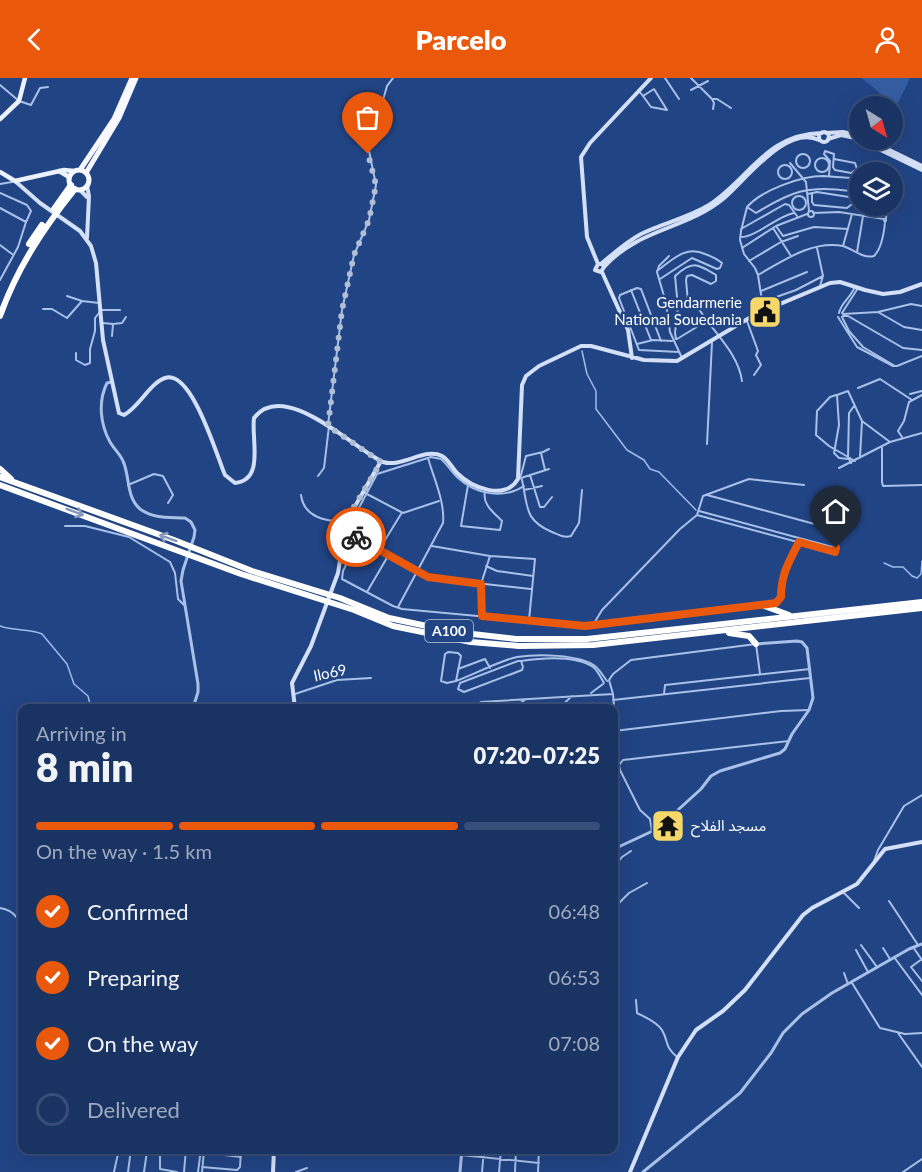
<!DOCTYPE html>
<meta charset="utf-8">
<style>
:root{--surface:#193363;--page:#223b69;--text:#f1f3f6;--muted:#9faabe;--line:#374e78;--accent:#ea580c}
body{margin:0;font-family:Lato,"Noto Sans Arabic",sans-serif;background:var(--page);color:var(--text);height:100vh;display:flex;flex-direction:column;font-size:22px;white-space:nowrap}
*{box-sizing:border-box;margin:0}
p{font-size:20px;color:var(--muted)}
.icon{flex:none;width:33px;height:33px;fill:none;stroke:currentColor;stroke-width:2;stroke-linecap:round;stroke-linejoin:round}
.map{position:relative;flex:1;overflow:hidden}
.drawer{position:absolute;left:18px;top:626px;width:600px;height:450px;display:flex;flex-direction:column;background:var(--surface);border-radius:12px;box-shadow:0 6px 24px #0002,0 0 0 2px var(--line)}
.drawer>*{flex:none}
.needle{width:39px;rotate:143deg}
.controls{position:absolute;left:849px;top:18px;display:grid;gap:12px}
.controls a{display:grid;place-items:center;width:54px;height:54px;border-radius:50%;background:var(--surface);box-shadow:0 6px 24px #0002,0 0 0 2px var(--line);font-size:30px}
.pin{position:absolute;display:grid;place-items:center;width:51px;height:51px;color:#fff;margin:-62px -26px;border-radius:50% 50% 50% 0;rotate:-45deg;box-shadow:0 0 6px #0007}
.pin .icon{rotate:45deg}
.courier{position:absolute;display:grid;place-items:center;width:60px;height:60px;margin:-30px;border:4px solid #ea580c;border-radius:50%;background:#fff;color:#222;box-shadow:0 2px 8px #0007}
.head em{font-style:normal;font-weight:800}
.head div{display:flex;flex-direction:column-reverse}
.head{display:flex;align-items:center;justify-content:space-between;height:102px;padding:0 18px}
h1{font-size:39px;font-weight:800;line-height:45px}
.bar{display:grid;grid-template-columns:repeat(4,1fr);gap:9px 6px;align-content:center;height:72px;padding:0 18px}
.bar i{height:8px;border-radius:4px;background:var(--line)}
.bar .on{background:var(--accent)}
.bar p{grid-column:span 4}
ol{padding:0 18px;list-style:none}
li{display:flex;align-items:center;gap:18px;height:66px}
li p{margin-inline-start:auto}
li .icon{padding:6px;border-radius:50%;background:var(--accent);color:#fff;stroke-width:4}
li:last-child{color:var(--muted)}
li i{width:33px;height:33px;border:3px solid var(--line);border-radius:50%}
header{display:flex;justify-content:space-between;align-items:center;height:78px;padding:0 18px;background:var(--accent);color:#fff;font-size:27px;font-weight:800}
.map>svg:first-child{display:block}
.green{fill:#355da1}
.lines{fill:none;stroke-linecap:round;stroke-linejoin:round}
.stream{stroke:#9dbbea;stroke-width:1.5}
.minor{stroke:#a9c1e9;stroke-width:2}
.tertiary{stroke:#a9c1e9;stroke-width:3}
.secondary{stroke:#d4e0f7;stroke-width:4}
.primary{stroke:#ecf1fe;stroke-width:4.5}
.trunk{stroke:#f6f8fe;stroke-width:5}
.motorway{stroke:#fff;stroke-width:6}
.oneway{stroke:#8598bb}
.done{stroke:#b1bed4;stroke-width:6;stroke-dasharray:0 10.8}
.route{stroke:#ea580c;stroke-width:8}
.labels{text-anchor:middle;stroke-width:5;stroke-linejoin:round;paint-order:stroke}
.shield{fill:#214484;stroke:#bcc7da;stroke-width:1.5}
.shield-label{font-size:14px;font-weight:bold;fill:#fff}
.poi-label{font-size:15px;fill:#fff;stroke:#214484;text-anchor:end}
.street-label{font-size:15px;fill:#fff;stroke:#214484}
</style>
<header><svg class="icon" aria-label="back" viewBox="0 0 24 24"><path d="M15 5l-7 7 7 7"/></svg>Parcelo<svg class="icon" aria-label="person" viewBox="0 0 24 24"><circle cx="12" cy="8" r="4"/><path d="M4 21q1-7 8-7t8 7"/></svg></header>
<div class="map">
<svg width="922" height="1094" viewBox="0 0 922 1094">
<rect width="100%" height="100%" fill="#214484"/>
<path class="green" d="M862,0H910L897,27L881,16Z"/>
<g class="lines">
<path class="stream" d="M582,273L587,296L596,313V331L627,372L644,382L650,391L659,394L696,432
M884,485L893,489H903L912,498L917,500L921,496L922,483
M0,548C13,553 33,551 42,556L67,586L74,606L88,618L91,630"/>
<path class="minor" d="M665,0L679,21
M691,0L712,21H717L731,30
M0,7L19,23L31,27L40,10L48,9
M691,12L708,3
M639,13L643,18L654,11L667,32
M643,18L651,29L667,32
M712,21L714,25L713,31
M796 83a7 7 0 1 1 14 0a7 7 0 1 1-14 0Z
M815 87a7 7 0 1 1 14 0a7 7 0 1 1-14 0Z
M790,85L806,104L809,133
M778 94a7 7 0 1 1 14 0a7 7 0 1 1-14 0Z
M823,98L851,100L855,103L856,108L850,113C808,107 792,113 756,135L747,129C762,112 801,98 823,98Z
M829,98L830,83L824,76L825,73L834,76L833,89L835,92L851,95L857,91L855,85L834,81
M0,106L12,104
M0,115L27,127L31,133L26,144L18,169L0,202
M808,116C811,115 814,115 817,114L849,119L852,122V126L847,130L814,127L812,124V115
M792 125a7 7 0 1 1 14 0a7 7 0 1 1-14 0Z
M859,121H860
M747,129L741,153L740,162L744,176L755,190L758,197L762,223L756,234
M0,130L26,144
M808 136a3 3 0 1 1 6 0a3 3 0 1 1-6 0Z
M813,135L839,134L884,141
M884,141H886V143H884Z
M886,141L887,128
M776,148L783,158L814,149L848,151
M773,150L791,178
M741,151L785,126L789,127L797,138
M740,159C755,160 777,138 794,135
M0,167L12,176
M843,168L852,136
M742,170L776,148L807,136
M817,170L823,198L820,208
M857,174L863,138
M669,178L659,188L657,194L666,225L670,254L682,280
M749,183L781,164L798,158
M657,193C672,182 686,167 705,176C711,178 717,181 722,185L720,190L717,191L692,180L660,201
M758,197C783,183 812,162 843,168C853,171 863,181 874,178C882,170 884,155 885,144
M631,212L651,262
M761,213L807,194
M67,218L82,223
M762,224L796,212L823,198
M696,226C710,252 738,273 742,303
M43,231H52L67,240L82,223L99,225
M102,232H120
M878,234L911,226L922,228
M839,235C841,224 852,219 855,208
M842,235L858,210
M843,236L878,234L904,249L922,252
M843,238H848L903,270L922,272
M838,239L857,269L893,288H897L922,278
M842,239L849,253L863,269L895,288
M747,243L758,273L756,277L761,287L754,297
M103,245L113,246L112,258
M113,246L122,245L126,239
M676,261L675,255L678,229L675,198C693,182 697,186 716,197V203L711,206L692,197L687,198L686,202L688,224L685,228L678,229
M677,261L700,247
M661,263L641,211L637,210L620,217L619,220L639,272L679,274
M637,266L653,262L672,263
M76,275V282L85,287L90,285V271L95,253V240L99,235
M858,310L880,301L912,322
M910,316L922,313
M836,317L830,319L817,333L816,357L829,368L855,383
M328,347L342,232L354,177L369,142L376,107L367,63L381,29L387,8L393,0
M902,359L898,353L904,343L909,324L922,317
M707,366L712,264
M882,370V404L883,408L922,407
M541,375L545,392
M848,379L849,335L854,328
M860,379L862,343
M851,385L849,381L839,380L834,375L839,347L837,317L848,313L862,343L890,364
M839,390L890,364L922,355
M519,397L522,402C528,429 524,442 552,454C559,457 564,460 571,458L579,445L582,412
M521,397L526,378L543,374L549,371
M530,397L540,429H544L552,419
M318,398L324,390L329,348
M521,400L549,391
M128,407L154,396L163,398L173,417L168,425
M468,407L461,448L500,452L502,443C494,435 482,426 485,414
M524,412L542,408
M365,415L403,435L439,423
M301,417C304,440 326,443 345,444
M699,433L836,470
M697,437L835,474C836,464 830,453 822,448L707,417
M65,448H85L129,459L170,484L175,495L178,521L184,527
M346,454L377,396L431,379L441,381C447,386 451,393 457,399C475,416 503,422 524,408
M347,454L430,500L531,511
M359,461L343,493L342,501L393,528L402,531L585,548L760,527
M432,468L490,478L535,481L529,542
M379,472L401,436
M486,488L497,493L533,498
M367,514L388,478
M765,527L776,525L780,521V507L784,495L801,461
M398,529L443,445C445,424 434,401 428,380
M482,537L481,506L490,478
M593,547L602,532L680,451L697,437L703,418L749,401L804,407
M518,583H521L523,589L522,592L464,614L458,611L460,605Z
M521,583C541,580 575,577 593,589C598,593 601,600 604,605
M458,591L485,581L490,590
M456,603L447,605L441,603L445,576L448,574L458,575L461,578L456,603C473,597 501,582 517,579C537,576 579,576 595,588C600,592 603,598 607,603
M591,615L603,606
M295,616L337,602L371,600
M664,616L665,607L810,591
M613,622L810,600
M471,630L481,624L613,616
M489,630L495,623
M514,630L526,621
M559,630L572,618
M614,653L781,633L809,632
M616,653L613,616L609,602L613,596L631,582L756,566L760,596
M652,753L650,741L640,732L620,692L619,687L623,682L789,663
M874,783L878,772L904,728L922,717
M614,789L622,779L631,773
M844,815L859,830
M889,823L918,867
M0,830C16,833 19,841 22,856
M614,830L629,815L647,805
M861,867L877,889
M913,869L922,882
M883,870L890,881
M856,872L868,894
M894,879L922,917
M922,881L911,889L922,903
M844,895L848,906
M852,905L880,950L905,956L922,955
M636,922L637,935C645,939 657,944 662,952C669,964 664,968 677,979
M898,955L922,989
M201,1071L207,1075L241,1079
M548,1071H550
M147,1072L160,1075V1091L177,1094
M461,1077L539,1085
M202,1089L237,1092L240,1089L241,1071
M114,1094L119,1071
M128,1094L131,1071
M144,1094L147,1073
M184,1094L186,1071
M198,1094L201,1071
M202,1094L204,1073
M296,1094L307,1090
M482,1094L484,1071
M499,1094L501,1071
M515,1094L516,1071
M538,1094L539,1071
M903,1094L922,1081"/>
<path class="tertiary" d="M111,304L107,305C98,323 100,346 110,364C114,371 120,376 123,383C130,398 126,419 140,431C154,441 169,439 185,440L191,444L195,452L194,459L183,492L181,503L198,606V614L193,630
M614,771L657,751L701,711L711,698L720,693L780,675L785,671L792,656L809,632L813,620L807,570L802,564L797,563L756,566
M460,1094L462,1071
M643,1094L740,1015L771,975L783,955L802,936L832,915L909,871L922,866"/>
<path class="secondary" d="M819 59a5 5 0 1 1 10 0a5 5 0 1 1-10 0Z
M826,55L843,54L860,58
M828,61L841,57L860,61
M860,62L922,92
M869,62L922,88
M15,103L40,125L80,153L91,168L96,185L103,262L119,335L124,337C139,329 150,305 165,300C192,291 217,379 225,397L235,405C265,402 251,361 254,340C284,300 354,371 383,384C402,390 425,369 442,378C449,382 452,390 457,395C472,410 505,423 518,401L522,307L526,298L539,288L581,268H591L644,282L677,283L756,236L830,205L840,204L865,212L883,216L900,214L922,206
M80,112L87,119
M87,160L89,118L87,107
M598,186L595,192L601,194L604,189L602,186H598L587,159L581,79L590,65L651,0
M601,186C614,175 626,164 641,156C663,145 688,140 709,127C750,100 766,56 822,55
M604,189C639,150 685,152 723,121C745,103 786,46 819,62
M602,194L628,252L632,280
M295,630L292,605L311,568L338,495L346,444L381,383
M273,1094L274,1071
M630,1094L678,979L696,952L723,933L745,912L803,837L812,830L857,806L885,771L922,764"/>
<path class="primary" d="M0,41L19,23L25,0
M59,93L69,99
M0,94L15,103L64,92L74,93"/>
<path class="trunk" d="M80,92L114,41L132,0
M69 102a10 10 0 1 1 20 0a10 10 0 1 1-20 0Z
M86,95L119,40L136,0"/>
<path class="motorway" d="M54,131L71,107
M29,166L42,147
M0,238C17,190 43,151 75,111
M0,391L11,401
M0,399L174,462L252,493L340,520L389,540L455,554L516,561H587L922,524
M0,407L241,496L354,532L393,548L471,564L519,568L593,567L922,530
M762,527L789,537
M729,555L749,558L756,566"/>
</g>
<defs><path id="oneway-shaft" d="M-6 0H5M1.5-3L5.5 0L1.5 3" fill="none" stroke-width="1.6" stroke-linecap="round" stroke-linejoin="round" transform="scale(1.5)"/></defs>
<g class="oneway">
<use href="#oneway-shaft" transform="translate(75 434) rotate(21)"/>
<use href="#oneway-shaft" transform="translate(168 460) rotate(-160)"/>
</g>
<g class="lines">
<path class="done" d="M356,459L347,454L344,456L348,439L381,384L328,348L342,232L354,177L369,142L376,107L368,76"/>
<path class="route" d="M356,459L428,499L481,506L482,538L585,548L776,525L781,519C781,496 789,484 799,464L835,474L836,470"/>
</g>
<defs>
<g id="civic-square" transform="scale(1.725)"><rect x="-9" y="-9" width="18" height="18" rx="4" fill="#f6d86a" stroke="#214484"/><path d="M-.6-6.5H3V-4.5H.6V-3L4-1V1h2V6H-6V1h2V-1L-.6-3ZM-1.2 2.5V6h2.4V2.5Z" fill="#111"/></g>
<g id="temple-square" transform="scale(1.725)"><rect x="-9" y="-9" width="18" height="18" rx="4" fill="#f6d86a" stroke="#214484"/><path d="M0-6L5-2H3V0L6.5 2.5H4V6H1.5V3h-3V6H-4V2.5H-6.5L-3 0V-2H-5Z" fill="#111"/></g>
</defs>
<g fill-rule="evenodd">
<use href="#civic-square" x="765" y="234"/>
<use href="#temple-square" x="668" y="748"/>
</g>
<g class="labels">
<rect class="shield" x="425" y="542" width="48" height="22" rx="4.5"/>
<g class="shield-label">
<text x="449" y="558">A100</text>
</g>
<g class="poi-label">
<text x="742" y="230">Gendarmerie<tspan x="742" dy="17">National Souedania</tspan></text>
<text x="691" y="753" text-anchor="start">مسجد الفلاح</text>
</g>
<g class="street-label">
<text transform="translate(330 595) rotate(-12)" y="5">Ilo69</text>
</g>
</g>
</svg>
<div class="controls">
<a><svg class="needle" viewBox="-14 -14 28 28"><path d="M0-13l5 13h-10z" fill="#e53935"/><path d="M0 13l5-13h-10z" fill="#9faabe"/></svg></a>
<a><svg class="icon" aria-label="layers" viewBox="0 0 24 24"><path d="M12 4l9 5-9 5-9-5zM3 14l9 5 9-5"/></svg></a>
</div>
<div class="pin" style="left:368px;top:76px;background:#ea580c"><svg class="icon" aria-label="bag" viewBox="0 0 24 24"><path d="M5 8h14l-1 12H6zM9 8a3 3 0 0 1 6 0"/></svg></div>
<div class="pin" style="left:836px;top:470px;background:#1f2937"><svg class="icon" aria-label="home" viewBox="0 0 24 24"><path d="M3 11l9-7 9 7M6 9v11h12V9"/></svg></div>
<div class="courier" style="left:356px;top:459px"><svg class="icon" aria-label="bike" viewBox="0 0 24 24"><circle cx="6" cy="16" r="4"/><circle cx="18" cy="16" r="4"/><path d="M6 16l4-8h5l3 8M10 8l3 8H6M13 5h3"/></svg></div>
<section class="drawer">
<div class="head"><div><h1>8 min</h1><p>Arriving in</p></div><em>07:20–07:25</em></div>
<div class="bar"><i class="on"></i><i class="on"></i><i class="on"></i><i></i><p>On the way · 1.5 km</p></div>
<ol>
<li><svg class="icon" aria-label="check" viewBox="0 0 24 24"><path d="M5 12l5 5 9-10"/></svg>Confirmed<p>06:48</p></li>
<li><svg class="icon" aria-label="check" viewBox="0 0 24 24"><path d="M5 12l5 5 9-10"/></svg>Preparing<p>06:53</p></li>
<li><svg class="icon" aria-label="check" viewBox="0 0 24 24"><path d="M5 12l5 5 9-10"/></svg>On the way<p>07:08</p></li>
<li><i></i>Delivered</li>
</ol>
</section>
</div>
